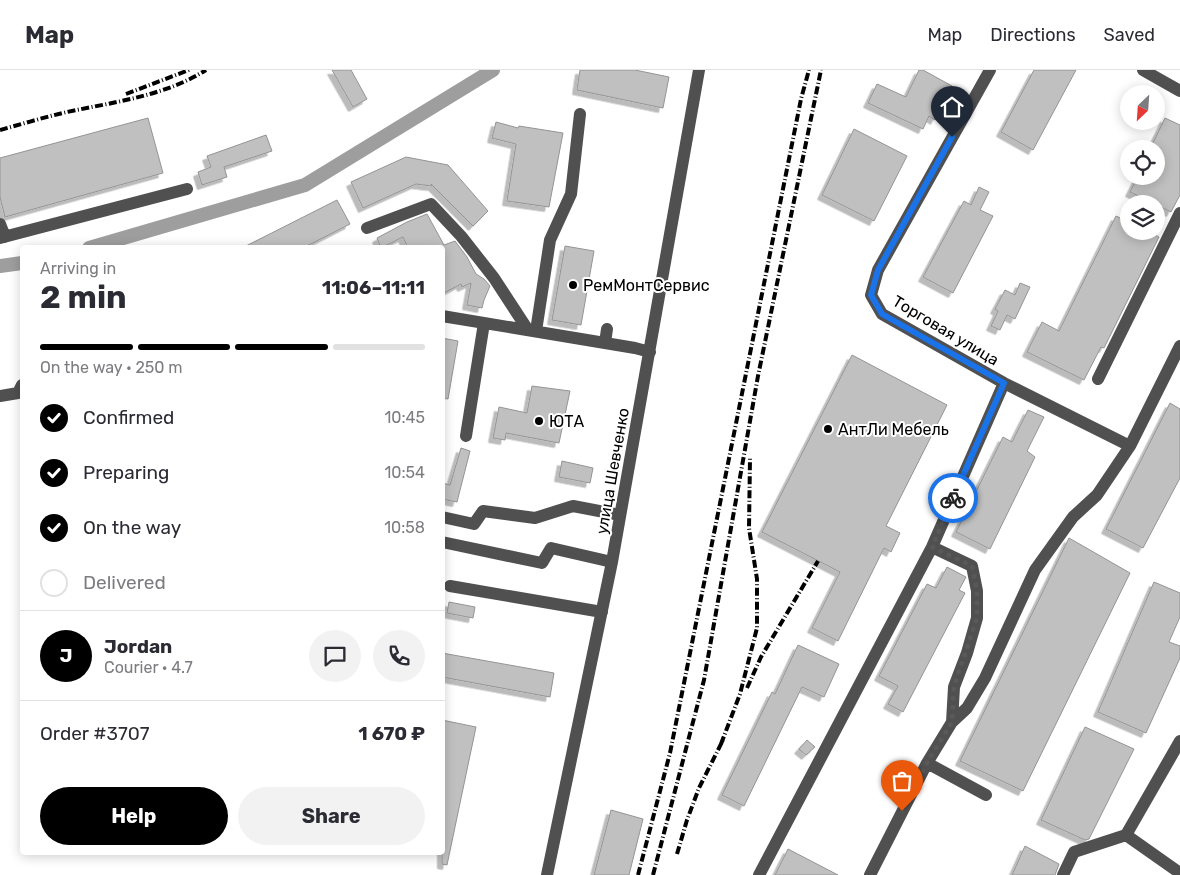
<!DOCTYPE html>
<meta charset="utf-8">
<style>
:root{--surface:#fff;--page:#f2f2f3;--text:#2b2b33;--muted:#7c7c81;--line:#e1e1e2;--accent:#000}
body{margin:0;font-family:Rubik,sans-serif;background:var(--page);color:var(--text);height:100vh;display:flex;flex-direction:column;font-size:19px;white-space:nowrap}
*{box-sizing:border-box;margin:0}
p{font-size:16px;color:var(--muted)}
.icon{flex:none;width:28px;height:28px;fill:none;stroke:currentColor;stroke-width:2;stroke-linecap:round;stroke-linejoin:round}
.map{position:relative;flex:1;overflow:hidden}
.side{position:absolute;left:20px;top:175px;width:425px;height:610px;display:flex;flex-direction:column;background:var(--surface);border-radius:5px;box-shadow:0 2px 12px #0003}
.side>*{flex:none}
.needle{width:32px;rotate:205deg}
.buttons{position:absolute;left:1120px;top:15px;display:grid;gap:10px}
.buttons a{display:grid;place-items:center;width:45px;height:45px;border-radius:50%;background:var(--surface);box-shadow:0 2px 12px #0003;font-size:25px}
.pin{position:absolute;display:grid;place-items:center;width:42px;height:42px;color:#fff;margin:-51px -21px;border-radius:50% 50% 50% 0;rotate:-45deg;box-shadow:0 0 5px #0007}
.pin .icon{rotate:45deg}
.courier{position:absolute;display:grid;place-items:center;width:50px;height:50px;margin:-25px;border:4px solid #1a73e8;border-radius:50%;background:#fff;color:#222;box-shadow:0 1px 6px #0007}
.summary em{font-style:normal;font-weight:700}
.summary div{display:flex;flex-direction:column-reverse}
.summary{display:flex;align-items:center;justify-content:space-between;height:85px;padding:0 20px}
h1{font-size:32px;font-weight:700;line-height:38px}
.bar{display:grid;grid-template-columns:repeat(4,1fr);gap:8px 5px;align-content:center;height:60px;padding:0 20px}
.bar i{height:6px;border-radius:4px;background:var(--line)}
.bar .selected{background:var(--accent)}
.bar p{grid-column:span 4}
.line{display:flex;align-items:center;gap:12px;padding:0 20px;border-top:1px solid var(--line)}
.line div{flex:1}
.round{display:grid;place-items:center;flex:none;width:52px;height:52px;border-radius:26px;background:var(--page)}
ol{padding:0 20px;list-style:none}
li{display:flex;align-items:center;gap:15px;height:55px}
li p{margin-inline-start:auto}
li .icon{padding:5px;border-radius:50%;background:var(--accent);color:#fff;stroke-width:4}
li:last-child{color:var(--muted)}
li i{width:28px;height:28px;border:2px solid var(--line);border-radius:50%}
.button{display:flex;gap:10px;margin-top:auto;padding:10px 20px}
.button a{flex:1;height:58px;border-radius:30px;background:var(--accent);color:#fff;font-size:20px;font-weight:700;line-height:58px;text-align:center}
.button a+a{background:var(--page);color:var(--text)}
header{display:flex;align-items:center;gap:30px;box-sizing:border-box;height:70px;padding:0 25px;background:var(--surface);border-bottom:1px solid var(--line)}
header strong{font-size:24px}
nav{display:flex;gap:28px;margin-inline-start:auto;font-size:18px}
.map>svg:first-child{display:block}
.lines{fill:none;stroke-linecap:round;stroke-linejoin:round}
.canal{stroke:#9e9e9e;stroke-width:14}
.building{fill:#c0c0c0;stroke:#949494;filter:url(#shadow)}
.minor{stroke:#505050;stroke-width:12}
.rail{stroke:#000;stroke-width:4;stroke-dasharray:8 2.5 1 2.5;stroke-linecap:butt}
.done{stroke:#595959;stroke-width:5;stroke-dasharray:0 9}
.route{stroke:#1a73e8;stroke-width:6}
.poi-dot{fill:#000;stroke:#fff;stroke-width:2}
.labels{text-anchor:middle;stroke-width:4;stroke-linejoin:round;paint-order:stroke}
.poi-label{font-size:16px;fill:#000;stroke:#fff;text-anchor:start}
.street-label{font-size:16px;fill:#000;stroke:#fff}
</style>
<header>
<strong>Map</strong>
<nav><a>Map</a><a>Directions</a><a>Saved</a></nav>
</header>
<div class="map">
<svg width="1180" height="805" viewBox="0 0 1180 805">
<defs>
<filter id="shadow"><feDropShadow dx="-4.5" dy="4.5" stdDeviation="0" flood-color="#0004"/></filter>
</defs>
<rect width="100%" height="100%" fill="#fff"/>
<g class="lines">
<path class="canal" d="M89,178L305,115L493,0
M0,196L22,193"/>
</g>
<path class="building" d="M332,0H351L367,29L353,37Z
M580,0H635L669,7L663,38L577,20Z
M919,0H923L952,16L935,50L929,46L923,59L868,33L877,14L906,27Z
M1034,0H1076L1033,80L1001,62Z
M148,48L163,103L5,147L0,127V88Z
M1165,48L1180,55V125L1171,142L1130,122L1138,106H1156V79H1150Z
M496,52L518,58L519,56L563,63L549,137L507,131L516,74L492,68Z
M854,59L907,86L874,151L822,125Z
M266,65L272,81L224,97L227,107L202,115L198,102L211,97L207,86Z
M406,87L448,95L488,141L473,156L431,114L432,116L416,114L363,138L351,112Z
M979,117L989,122L980,140L993,146L953,223L923,207L964,131L971,135Z
M337,130L350,154L303,178H242Z
M427,144L444,175L455,171L467,187L476,204L484,209L490,216L484,230L482,238L467,235L471,213L462,217L461,214L442,224V178H408L403,167L381,178L377,168L407,152Z
M1116,146L1129,152V161H1147L1159,167L1104,278L1101,277L1084,310L1027,282L1042,252L1059,261Z
M565,176L594,181L581,255L552,250Z
M1020,213L1030,217L1015,249L1007,245L1000,260L991,256L998,241L995,239L1005,220L1015,225Z
M442,268L458,271L448,329L442,328Z
M852,285L947,335L886,456L900,463L891,482L884,478L838,571L812,558L840,502L762,462Z
M532,316L570,321L559,373L506,363L505,370L493,368L499,337L527,343Z
M1170,333L1180,339V408L1143,478L1106,459Z
M1028,340L1044,347L1027,381L1035,387L990,479L956,462L1003,367L1012,372Z
M461,378L470,381L457,432L442,429V413L450,415Z
M562,391L593,398L590,413L559,407Z
M1069,468L1130,503L1023,721L960,691Z
M947,497L966,507L959,520L965,523L903,642L888,634L898,616L879,606L927,514L936,518Z
M1154,512L1180,523V547L1169,572L1180,576V588L1146,663L1098,642Z
M449,532L475,537L473,548L447,543Z
M798,575L839,594L824,627L802,617L744,736L722,725L772,622L775,624Z
M442,583L554,603L550,627L442,607Z
M442,650L476,657L447,795L442,794Z
M1085,657L1134,679L1089,769L1085,770L1041,750Z
M807,670L815,677L806,685L799,679Z
M611,740L643,749L629,805H594Z
M1025,776L1059,794L1055,805H1012Z
M788,779L838,805H775Z"/>
<g class="lines">
<path class="minor" d="M990,0L878,200L871,225L882,244L1004,313L1130,376
M1143,0L1180,21
M0,154L5,167
M367,158L431,134L461,166L494,208L528,260
M0,168L187,119
M442,246L635,278L650,282
M536,261L550,170L571,124L580,44
M605,273L607,259
M1098,309L1180,143
M0,326L18,323L22,315
M466,366L484,253
M442,447L474,454L483,441L535,448L573,436L620,445
M442,472L542,493L551,478L612,492
M450,516L602,542
M952,652L967,638L985,608L1035,500L1073,447L1097,425L1130,376L1180,276
M1180,671L1126,765L1180,803
M927,693L986,725
M547,805L612,492L699,0
M759,805L932,477L1004,313
M870,805L927,693L952,652L954,617L967,583L977,548V521L972,496L932,477
M1063,805L1074,782L1126,765"/>
<path class="rail" d="M126,24L189,0
M0,60C22,54 45,47 67,42C114,32 165,26 206,0
M747,618L761,587L818,491
M721,674L740,624L757,558V509L749,458L750,388
M677,784L687,750L699,718L724,668
M638,805L670,683L801,29L809,0
M653,805L704,610L758,306L821,0"/>
</g>
<g class="lines">
<path class="done" d="M902,741L927,693L952,652L954,616L977,548V521L972,496L932,477L953,428"/>
<path class="route" d="M952,67L878,200L871,225L882,244L1004,313L953,428"/>
</g>
<g class="poi-dot">
<circle cx="573" cy="215" r="5"/>
<circle cx="539" cy="351" r="5"/>
<circle cx="828" cy="359" r="5"/>
</g>
<g class="labels">
<g class="poi-label">
<text x="583" y="221">РемМонтСервис</text>
<text x="549" y="357">ЮТА</text>
<text x="838" y="365">АнтЛи Мебель</text>
</g>
<g class="street-label">
<text transform="translate(946 260) rotate(31)" y="6">Торговая улица</text>
<text transform="translate(612 401) rotate(-80)" y="6">улица Шевченко</text>
</g>
</g>
</svg>
<div class="buttons">
<a><svg class="needle" viewBox="-14 -14 28 28"><path d="M0-13l5 13h-10z" fill="#e53935"/><path d="M0 13l5-13h-10z" fill="#7c7c81"/></svg></a>
<a><svg class="icon" aria-label="locate" viewBox="0 0 24 24"><circle cx="12" cy="12" r="6"/><path d="M12 2v4M12 18v4M2 12h4M18 12h4"/></svg></a>
<a><svg class="icon" aria-label="layers" viewBox="0 0 24 24"><path d="M12 4l9 5-9 5-9-5zM3 14l9 5 9-5"/></svg></a>
</div>
<div class="pin" style="left:902px;top:741px;background:#ea580c"><svg class="icon" aria-label="bag" viewBox="0 0 24 24"><path d="M5 8h14l-1 12H6zM9 8a3 3 0 0 1 6 0"/></svg></div>
<div class="pin" style="left:952px;top:67px;background:#1f2937"><svg class="icon" aria-label="home" viewBox="0 0 24 24"><path d="M3 11l9-7 9 7M6 9v11h12V9"/></svg></div>
<div class="courier" style="left:953px;top:428px"><svg class="icon" aria-label="bike" viewBox="0 0 24 24"><circle cx="6" cy="16" r="4"/><circle cx="18" cy="16" r="4"/><path d="M6 16l4-8h5l3 8M10 8l3 8H6M13 5h3"/></svg></div>
<section class="side">
<div class="summary"><div><h1>2 min</h1><p>Arriving in</p></div><em>11:06–11:11</em></div>
<div class="bar"><i class="selected"></i><i class="selected"></i><i class="selected"></i><i></i><p>On the way · 250 m</p></div>
<ol>
<li><svg class="icon" aria-label="check" viewBox="0 0 24 24"><path d="M5 12l5 5 9-10"/></svg>Confirmed<p>10:45</p></li>
<li><svg class="icon" aria-label="check" viewBox="0 0 24 24"><path d="M5 12l5 5 9-10"/></svg>Preparing<p>10:54</p></li>
<li><svg class="icon" aria-label="check" viewBox="0 0 24 24"><path d="M5 12l5 5 9-10"/></svg>On the way<p>10:58</p></li>
<li><i></i>Delivered</li>
</ol>
<div class="line" style="height:90px"><b class="round" style="background:var(--accent);color:#fff">J</b><div><b>Jordan</b><p>Courier · 4.7</p></div><a class="round"><svg class="icon" aria-label="chat" viewBox="0 0 24 24"><path d="M4 5h16v11H9l-5 4z"/></svg></a><a class="round"><svg class="icon" aria-label="phone" viewBox="0 0 24 24"><path d="M5 4h4l2 5-3 2q2 4 5 5l2-3 5 2v4C11 20 4 13 5 4z"/></svg></a></div>
<div class="line" style="height:65px"><div>Order #3707</div><b>1 670 ₽</b></div>
<div class="button"><a>Help</a><a>Share</a></div>
</section>
</div>
